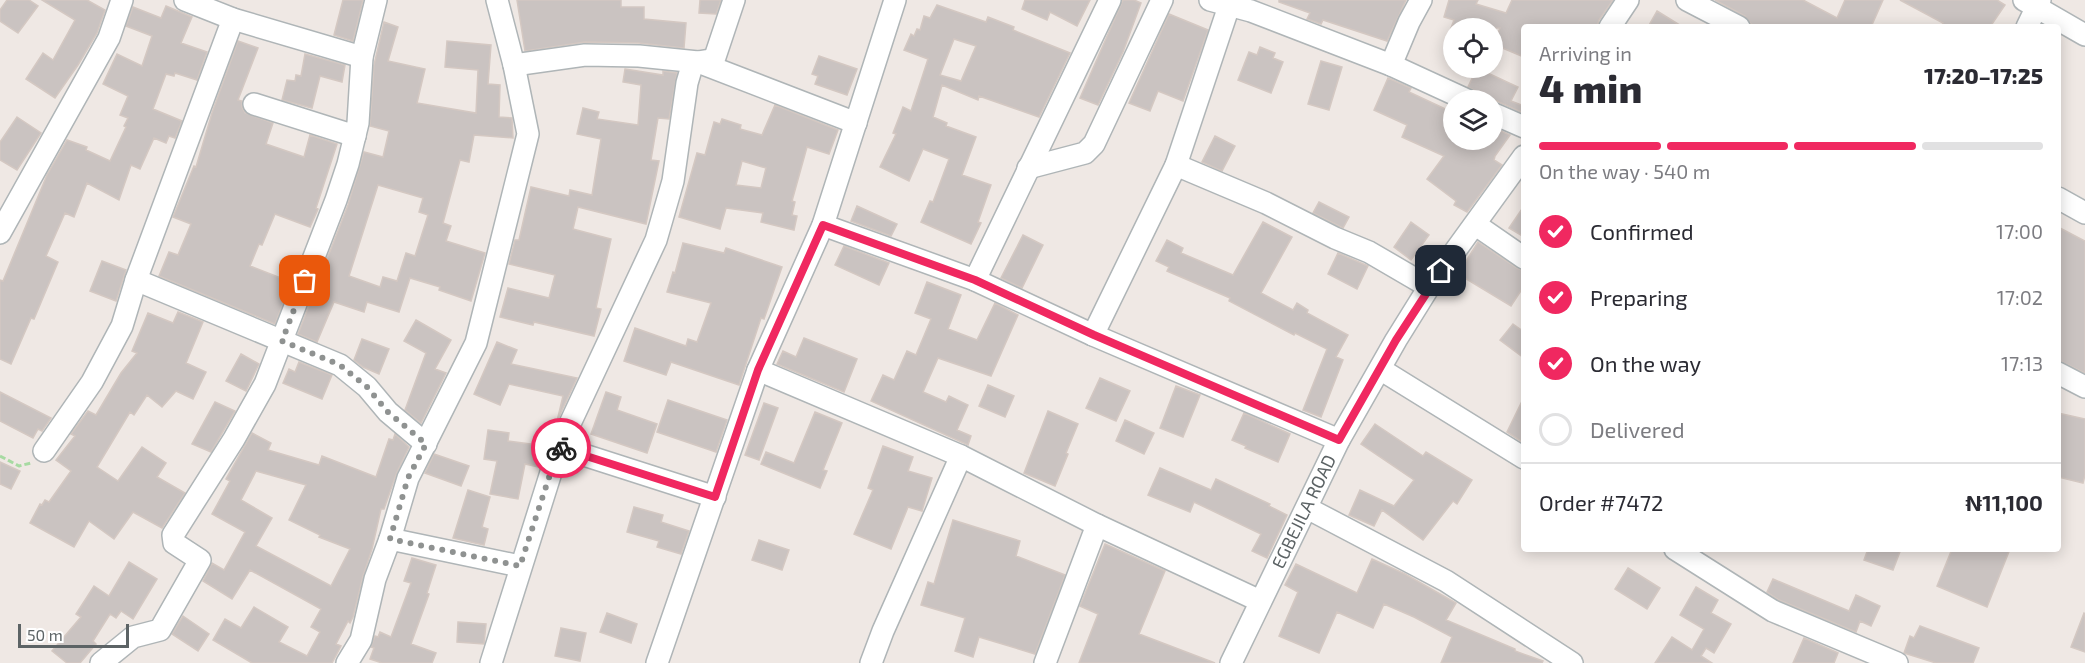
<!DOCTYPE html>
<meta charset="utf-8">
<style>
:root{--surface:#fff;--page:#f2f2f3;--text:#2b2b33;--muted:#7c7c81;--line:#e1e1e2;--accent:#f02860}
body{margin:0;font-family:"Exo 2",sans-serif;background:var(--page);color:var(--text);height:100vh;display:flex;flex-direction:column;font-size:22px;white-space:nowrap}
*{box-sizing:border-box;margin:0}
p{font-size:20px;color:var(--muted)}
.icon{flex:none;width:33px;height:33px;fill:none;stroke:currentColor;stroke-width:2;stroke-linecap:round;stroke-linejoin:round}
.map{position:relative;flex:1;overflow:hidden}
.sheet{position:absolute;left:1521px;top:24px;width:540px;height:528px;display:flex;flex-direction:column;background:var(--surface);border-radius:6px;box-shadow:0 3px 15px #0003}
.sheet>*{flex:none}
.fabs{position:absolute;left:1443px;top:18px;display:grid;gap:12px}
.fabs a{display:grid;place-items:center;width:60px;height:60px;border-radius:50%;background:var(--surface);box-shadow:0 3px 15px #0003;font-size:30px}
.scale{position:absolute;left:18px;bottom:15px;width:111px;box-sizing:border-box;padding-left:6px;border:3px solid #5c6365;border-top:0;font-size:16px;line-height:21px;white-space:nowrap;color:#5c6365;-webkit-text-stroke:4px #fff;paint-order:stroke}
.pin{position:absolute;display:grid;place-items:center;width:51px;height:51px;color:#fff;margin:-26px;border-radius:12px;box-shadow:0 3px 9px #0006}
.courier{position:absolute;display:grid;place-items:center;width:60px;height:60px;margin:-30px;border:4px solid #f02860;border-radius:50%;background:#fff;color:#222;box-shadow:0 2px 8px #0007}
.head em{font-style:normal;font-weight:800}
.head div{display:flex;flex-direction:column-reverse}
.head{display:flex;align-items:center;justify-content:space-between;height:102px;padding:0 18px}
h1{font-size:39px;font-weight:800;line-height:45px}
.bar{display:grid;grid-template-columns:repeat(4,1fr);gap:9px 6px;align-content:center;height:72px;padding:0 18px}
.bar i{height:8px;border-radius:4px;background:var(--line)}
.bar .selected{background:var(--accent)}
.bar p{grid-column:span 4}
.line{display:flex;align-items:center;gap:15px;padding:0 18px;border-top:2px solid var(--line)}
.line div{flex:1}
ol{padding:0 18px;list-style:none}
li{display:flex;align-items:center;gap:18px;height:66px}
li p{margin-inline-start:auto}
li .icon{padding:6px;border-radius:50%;background:var(--accent);color:#fff;stroke-width:4}
li:last-child{color:var(--muted)}
li i{width:33px;height:33px;border:3px solid var(--line);border-radius:50%}
.map>svg:first-child{display:block}
.building{fill:#cac3c1;stroke:#d4c8c2;stroke-width:1.5;fill-rule:evenodd}
.lines{fill:none;stroke-linecap:round;stroke-linejoin:round}
.minor-casing{stroke:#afb5b7;stroke-width:24}
.path{stroke:#a7daa2;stroke-width:3;stroke-dasharray:6 3;stroke-linecap:butt}
.minor{stroke:#fff;stroke-width:21}
.done{stroke:#8f9291;stroke-width:6;stroke-dasharray:0 10.8}
.route{stroke:#f02860;stroke-width:8}
.labels{text-anchor:middle;stroke-width:6;stroke-linejoin:round;paint-order:stroke}
.street-label{font-size:18px;fill:#5c6365;stroke:#fff}
</style>
<div class="map">
<svg width="2085" height="663" viewBox="0 0 2085 663">
<rect width="100%" height="100%" fill="#efe8e4"/>
<path class="building" d="M7,0H29L38,6L18,33L0,21V10Z
M42,0H87L105,10L97,33L78,65L55,98L26,79L43,53L53,60L75,20Z
M343,0H363L353,41L334,35Z
M517,0H621V7H644V19L686,23L684,48L639,43L585,42L525,51Z
M700,0H721L716,14L699,13Z
M1025,0H1090L1077,26L1050,12L1047,20L1022,9Z
M1123,0H1134L1141,3L1123,52L1098,105L1080,98Z
M1279,0H1406L1387,41L1323,20L1321,24L1307,19L1310,13L1279,2Z
M1449,0H1478L1476,4L1506,13L1512,0H1613L1599,20L1597,27H1524V57L1493,44L1500,28H1451L1454,20L1444,17Z
M1715,0H1803L1837,18L1845,0H1883L1871,27H1757L1751,24L1745,16Z
M1900,0H1997L2005,5L1990,27H1941L1943,23Z
M937,5L986,22L988,17L1014,27L1013,30L1070,53L1039,117L979,96L978,100L942,85L933,117L947,123L946,126L976,137L962,175L991,185L978,222L981,223L971,244L921,222L930,201L933,202L949,159L923,149L909,181L880,167L896,134L893,133L903,107L911,111L928,59L904,50L911,34L914,36L917,29L920,30L924,16L930,18ZM954,39L976,46L961,81L940,75Z
M166,6L192,17L181,43L207,52L197,80L175,73L174,76L166,74L153,109L182,121L175,138L169,136L166,143L154,138L140,169L131,165L119,200L87,183L74,217L65,213L46,256L58,262L34,319L31,318L11,364L0,359V280L3,281L47,175L67,140L87,147L86,150L110,161L126,127L124,126L128,118L120,115L128,96L103,84L117,54L142,66L152,36L126,26L133,7L161,18Z
M1657,11L1683,27H1648Z
M1169,14L1208,30L1183,101L1158,91L1150,111L1129,103Z
M384,22L398,27L388,61L425,69L417,103L476,113L478,70L445,67L447,41L491,45L488,84L500,85L499,117L512,118L513,138L474,135L469,162L460,160L443,223L451,226L446,241L485,253L471,301L439,290L440,287L410,278L399,312L367,302L364,312L334,302L317,342L298,334L348,205L364,152L383,157L389,131L370,126L374,65ZM378,185L423,198L419,212L428,215L415,256L406,253L397,281L383,277L380,287L349,276Z
M238,41L258,48L238,100L242,101V107L245,113L273,123L266,144L304,157L310,135L337,144L316,208L318,209L310,227L275,214L262,245L259,244L250,266L291,282L275,324L159,276L169,252L178,255L191,224L173,217L194,166L196,167L212,113Z
M1260,47L1275,53L1273,58L1283,62L1271,93L1238,80L1249,52L1257,55Z
M305,54L345,65L342,82L320,76L312,108L282,100L287,80L295,81L296,75L301,76Z
M819,56L857,69L847,95L815,84L818,76L812,74Z
M1321,61L1342,67L1329,110L1308,104Z
M1477,68L1518,87L1511,101L1524,106L1523,113L1497,101L1479,100L1477,92L1468,87Z
M625,69L663,75V71L677,73L669,119L658,118L651,160L659,161L646,224L578,207L573,229L611,239L596,308L601,309L594,336L534,322L533,325L500,317L508,288L549,298L555,275L509,264L515,240H519L531,187L569,196L570,190L592,195L601,139L577,134L583,108L599,112L597,119L638,125L641,85L623,82Z
M1388,78L1411,88L1409,92L1454,113V140H1492V127L1510,135L1495,156L1494,160L1502,165L1467,212L1454,205L1456,201L1427,179L1444,156L1402,137L1407,125L1374,110Z
M775,105L838,130L829,154L807,147L792,201L795,202L792,215L797,216L794,230L761,222L763,213L726,208L720,229L679,217L697,153L705,155L714,122L720,124L722,119L741,125L740,129L762,135ZM742,161L766,168L761,188L736,185Z
M17,117L41,133L17,170L0,160V142Z
M1215,136L1235,146L1222,171L1202,162Z
M1319,202L1349,217L1343,228L1313,213Z
M857,206L897,224L891,236L851,221Z
M1524,206V237L1509,228Z
M1263,222L1292,237L1261,293L1293,310L1297,303L1308,310L1307,313L1348,335L1336,357L1343,360L1321,417L1303,410L1327,349L1295,333L1294,335L1229,301L1230,298L1167,271L1169,267L1156,261L1167,240L1183,248L1181,253L1233,275Z
M1411,222L1429,235L1411,260L1394,247Z
M2058,227L2085,241V373L2058,360Z
M1023,235L1043,245L1022,288L1001,278Z
M1478,242L1517,268L1524,271V286L1511,306L1458,274Z
M683,243L724,253L726,248L782,267L764,319L761,318L739,385L671,362L666,375L624,361L635,328L686,346L688,339L697,342L711,303L667,292L673,272L675,273Z
M844,246L889,263L879,285L835,265Z
M1338,253L1368,266L1357,289L1328,274Z
M102,261L126,270L116,301L90,291Z
M927,282L961,295L948,329L977,340L995,303L1018,315L991,376L938,358L923,392L946,402L949,396L968,405L957,430L971,436L968,445L871,401L883,375L894,380L907,351L916,355L931,319L915,313Z
M178,312L203,322L186,363L206,372L193,399L176,391L162,407L147,395L134,415L130,412L97,467L118,481L142,447L166,463L157,477L185,493L162,528L133,512L114,539L89,521L74,547L30,523L40,504L42,505L45,500L49,502L71,471L56,460L75,436L71,434L88,411L96,415L121,373L137,353L132,351L148,313L173,323Z
M416,320L451,340L435,369L446,373L421,423L405,410L426,353L404,341Z
M1513,324L1524,332V358L1500,340Z
M804,338L857,359L844,392L777,364L783,351L796,357Z
M362,339L389,349L379,374L363,367L354,360Z
M497,342L517,350L511,364L577,378L557,421L563,396L509,384L500,405L474,394Z
M241,354L259,364L246,391L226,381Z
M299,362L332,375L322,399L283,383L289,369L295,372Z
M1100,378L1130,391L1116,421L1086,408Z
M988,385L1014,396L1005,417L979,406Z
M1176,386L1200,395L1183,437L1160,428Z
M0,392L51,418L42,431L38,429L33,438L0,421Z
M606,392L621,397L617,410L657,424L647,453L591,434Z
M1524,397V443L1507,432Z
M668,400L727,420L716,452L657,432Z
M215,402L235,411L211,452L192,444Z
M764,403L778,408L759,460L745,455Z
M1048,411L1078,424L1066,453L1068,454L1055,486L1024,473Z
M815,412L842,423L823,470L827,471L820,488L761,464L766,452L794,463Z
M1244,413L1290,434L1278,462L1245,448L1246,446L1232,440Z
M2058,413L2085,419V475L2083,483L2058,477Z
M1125,420L1154,433L1144,454L1116,441Z
M1375,424L1423,456L1426,452L1472,480L1457,504L1453,501L1423,540L1382,510L1374,526L1349,515L1360,490L1394,506L1414,480L1361,444Z
M488,430L509,433L508,441L545,446L539,467L525,464L518,499L490,494L497,461L484,459Z
M252,433L271,443L268,450L319,465L322,456L376,477L389,439L393,440L395,434L409,447L397,472L384,509H381L372,549L363,576L353,617L350,623L348,621L336,644L341,646L332,663H252L213,640L225,619L241,628L254,607L288,627L279,642L307,656L320,632L311,627L321,609L250,570L232,599L203,581L212,563L224,570L245,532L212,514L230,481L226,479ZM256,471L306,485L289,520L320,535L319,537L350,549L331,586L256,546L272,518L241,500Z
M883,446L913,457L908,471L932,478L922,511L908,507L891,549L854,534L873,490L868,488Z
M434,454L469,466L461,486L425,473Z
M0,462L20,471L11,489L0,484Z
M1160,468L1211,490L1216,479L1270,504L1269,506L1287,515L1267,558L1252,551L1261,534L1194,502L1190,512L1148,495Z
M468,490L490,497L482,527L488,529L484,545L453,538Z
M634,507L663,515L661,522L689,531L681,554L657,547L659,541L627,532Z
M953,520L1020,541L1016,556L1065,575L1035,654L979,637L973,657L955,651L965,618L921,605L928,582L934,584Z
M759,540L789,550L782,570L752,560Z
M1105,544L1165,571L1139,634L1215,663H1079L1098,614L1080,606Z
M1868,549H1901L1893,570L1864,560Z
M1952,549H2010L1987,607L1937,586Z
M412,558L436,565L427,593L429,594L411,644L436,653L432,663H382L370,659L374,648L371,647L375,636L378,637L380,632L391,637L411,583L404,581Z
M1372,559L1405,574L1456,603L1446,620L1515,649V651L1543,661L1542,663H1441L1452,637L1414,617L1384,604L1373,628L1337,612L1319,653L1279,636L1298,592L1285,585L1296,564L1357,593Z
M129,562L157,579L133,619L121,611L116,618L110,614L93,641L96,644L80,663H67L52,651L81,617L76,614L94,586L109,596Z
M1628,568L1660,588L1647,609L1615,589Z
M1773,579L1849,611L1856,595L1880,606L1871,626L1860,621L1856,632L1779,600L1767,592Z
M1696,587L1718,600L1711,613L1731,624L1714,653L1706,648L1701,656L1712,663H1655L1672,637L1692,650L1704,629L1680,615Z
M607,613L637,624L631,643L600,632Z
M2084,613L2085,614V652L2071,647Z
M183,616L209,634L198,651L172,634Z
M458,622L486,624L484,644L457,642Z
M1920,626L1979,648L1973,663H1936L1904,653L1910,636L1914,638Z
M561,628L586,633L580,661L555,656Z
M1804,638L1838,653L1834,663H1793Z"/>
<g class="lines">
<g class="minor-casing">
<g id="minor">
<path d="M185,0L233,19L362,57"/>
<path d="M1210,0L1251,11L1391,65L1467,100"/>
<path d="M1687,0L1739,27"/>
<path d="M2024,0L2085,35"/>
<path d="M1610,27L1628,0"/>
<path d="M2027,27L2040,0"/>
<path d="M514,65L585,55L639,56L698,62L856,123"/>
<path d="M1391,65L1409,22L1421,0"/>
<path d="M254,104L355,136"/>
<path d="M1492,113L1524,127"/>
<path d="M1176,165L1266,203L1335,238L1369,252L1429,287"/>
<path d="M1028,168L1085,153L1094,144L1162,0"/>
<path d="M2058,198L2085,213"/>
<path d="M823,225L975,280L1093,335L1339,440"/>
<path d="M1476,225L1524,258"/>
<path d="M0,233L109,38L122,0"/>
<path d="M136,280L340,365L367,387L388,412L426,444"/>
<path d="M975,280L1110,0"/>
<path d="M1093,335L1176,165L1229,6"/>
<path d="M1380,369L1524,458"/>
<path d="M758,370L961,456L1097,525L1260,601"/>
<path d="M2058,373L2085,387"/>
<path d="M559,447L715,497"/>
<path d="M44,451L92,382L122,326L136,280L233,19"/>
<path d="M1307,508L1446,581L1572,663"/>
<path d="M390,539L408,478L476,343L528,134L514,65L497,0"/>
<path d="M1675,549L1773,611L1897,663"/>
<path d="M101,663L133,637L160,630L200,560L174,543L173,535L234,439L265,384L336,200L348,164L358,123L362,57L376,0"/>
<path d="M347,663L361,640L375,579L390,539L520,566"/>
<path d="M491,663L559,447L656,240L673,181L687,83L692,66L698,62L710,60L715,57L734,0"/>
<path d="M657,663L758,370L823,225L895,0"/>
<path d="M871,663L883,631L961,456"/>
<path d="M1045,663L1097,525"/>
<path id="s1" d="M1231,663L1339,440L1396,340L1429,287L1524,156"/>
</g>
</g>
<path class="path" d="M0,456L19,466L31,463"/>
<use href="#minor" class="minor"/>
</g>
<g class="lines">
<path class="done" d="M305,281L282,341L340,365L367,387L388,412L426,444L408,478L390,539L520,566L559,447L561,448"/>
<path class="route" d="M561,448L715,497L758,370L823,225L975,280L1094,335L1339,440L1396,340L1441,271"/>
</g>
<g class="labels">
<g class="street-label">
<text dy="6" stroke="none"><textPath href="#s1" startOffset="168">EGBEJILA ROAD</textPath></text>
</g>
</g>
</svg>
<div class="fabs">
<a><svg class="icon" aria-label="locate" viewBox="0 0 24 24"><circle cx="12" cy="12" r="6"/><path d="M12 2v4M12 18v4M2 12h4M18 12h4"/></svg></a>
<a><svg class="icon" aria-label="layers" viewBox="0 0 24 24"><path d="M12 4l9 5-9 5-9-5zM3 14l9 5 9-5"/></svg></a>
</div>
<div class="scale">50 m</div>
<div class="pin" style="left:305px;top:281px;background:#ea580c"><svg class="icon" aria-label="bag" viewBox="0 0 24 24"><path d="M5 8h14l-1 12H6zM9 8a3 3 0 0 1 6 0"/></svg></div>
<div class="pin" style="left:1441px;top:271px;background:#1f2937"><svg class="icon" aria-label="home" viewBox="0 0 24 24"><path d="M3 11l9-7 9 7M6 9v11h12V9"/></svg></div>
<div class="courier" style="left:561px;top:448px"><svg class="icon" aria-label="bike" viewBox="0 0 24 24"><circle cx="6" cy="16" r="4"/><circle cx="18" cy="16" r="4"/><path d="M6 16l4-8h5l3 8M10 8l3 8H6M13 5h3"/></svg></div>
<section class="sheet">
<div class="head"><div><h1>4 min</h1><p>Arriving in</p></div><em>17:20–17:25</em></div>
<div class="bar"><i class="selected"></i><i class="selected"></i><i class="selected"></i><i></i><p>On the way · 540 m</p></div>
<ol>
<li><svg class="icon" aria-label="check" viewBox="0 0 24 24"><path d="M5 12l5 5 9-10"/></svg>Confirmed<p>17:00</p></li>
<li><svg class="icon" aria-label="check" viewBox="0 0 24 24"><path d="M5 12l5 5 9-10"/></svg>Preparing<p>17:02</p></li>
<li><svg class="icon" aria-label="check" viewBox="0 0 24 24"><path d="M5 12l5 5 9-10"/></svg>On the way<p>17:13</p></li>
<li><i></i>Delivered</li>
</ol>
<div class="line" style="height:78px"><div>Order #7472</div><b>₦11,100</b></div>
</section>
</div>
